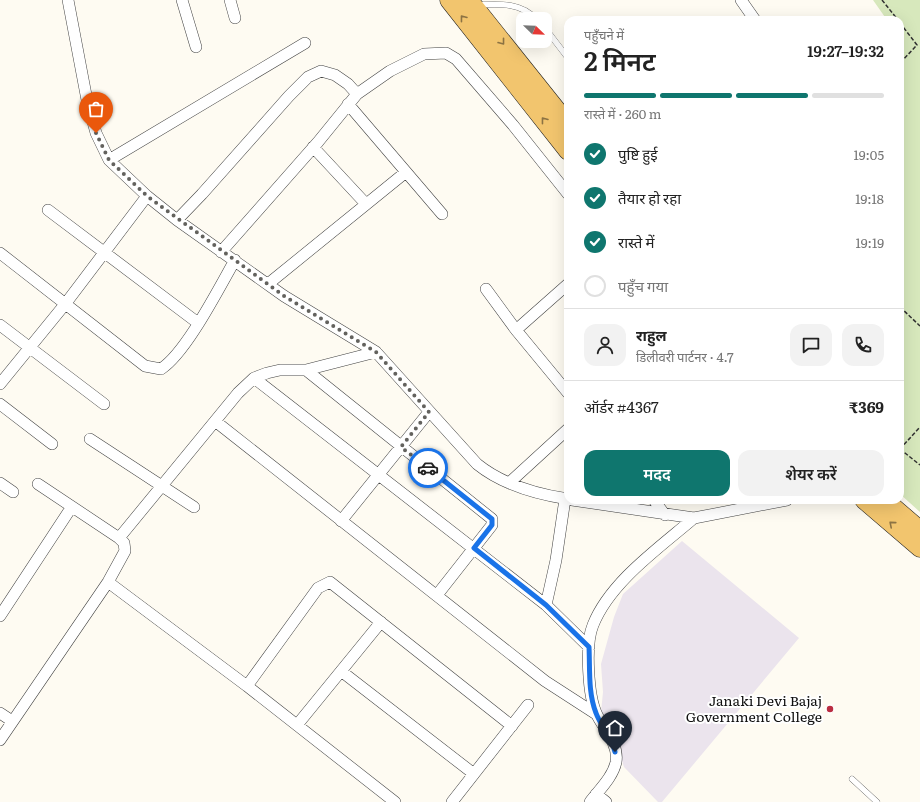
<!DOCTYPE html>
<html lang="hi">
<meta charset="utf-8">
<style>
:root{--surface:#fff;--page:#f2f2f2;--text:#222;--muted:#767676;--line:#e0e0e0;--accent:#0f766e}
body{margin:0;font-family:Literata,"Noto Sans Devanagari",serif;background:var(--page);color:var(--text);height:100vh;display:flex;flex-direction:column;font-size:15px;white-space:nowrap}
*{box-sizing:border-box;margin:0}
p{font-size:13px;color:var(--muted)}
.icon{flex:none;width:22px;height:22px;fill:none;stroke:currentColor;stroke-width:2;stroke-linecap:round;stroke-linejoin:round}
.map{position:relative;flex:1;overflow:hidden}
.sheet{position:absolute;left:564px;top:16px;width:340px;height:488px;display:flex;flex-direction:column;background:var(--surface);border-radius:12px;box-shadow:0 4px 16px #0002}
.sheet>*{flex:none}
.needle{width:26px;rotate:113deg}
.controls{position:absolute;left:516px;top:12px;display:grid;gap:8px}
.controls a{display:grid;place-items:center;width:36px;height:36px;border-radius:8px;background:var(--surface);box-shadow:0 4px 16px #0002;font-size:20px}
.pin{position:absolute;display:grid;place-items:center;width:34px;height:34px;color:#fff;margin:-41px -17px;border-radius:50% 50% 50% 0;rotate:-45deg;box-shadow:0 0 4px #0007}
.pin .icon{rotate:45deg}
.courier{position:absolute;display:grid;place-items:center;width:40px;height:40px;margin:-20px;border:3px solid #1a73e8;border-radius:50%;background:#fff;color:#222;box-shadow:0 1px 5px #0007}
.summary em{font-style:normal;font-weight:600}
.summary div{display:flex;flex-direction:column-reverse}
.summary{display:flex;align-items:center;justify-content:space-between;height:68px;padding:0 20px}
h1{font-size:26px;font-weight:600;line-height:30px}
.bar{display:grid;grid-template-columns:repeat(4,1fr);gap:6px 4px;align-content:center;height:48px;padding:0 20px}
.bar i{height:5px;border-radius:3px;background:var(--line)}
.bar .current{background:var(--accent)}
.bar p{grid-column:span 4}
.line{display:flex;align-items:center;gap:10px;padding:0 20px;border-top:1px solid var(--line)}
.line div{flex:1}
.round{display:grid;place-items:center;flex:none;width:42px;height:42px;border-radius:12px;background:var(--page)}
ol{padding:0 20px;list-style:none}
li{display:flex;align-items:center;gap:12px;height:44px}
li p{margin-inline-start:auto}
li .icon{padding:4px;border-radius:50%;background:var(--accent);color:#fff;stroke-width:4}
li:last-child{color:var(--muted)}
li i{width:22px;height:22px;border:2px solid var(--line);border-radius:50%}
.cta{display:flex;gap:8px;margin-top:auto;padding:8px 20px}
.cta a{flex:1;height:46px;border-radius:12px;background:var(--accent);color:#fff;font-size:16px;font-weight:600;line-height:46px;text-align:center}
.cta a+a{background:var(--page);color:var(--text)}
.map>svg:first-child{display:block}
.industrial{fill:#ebe4ed}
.green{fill:#d7e8bc}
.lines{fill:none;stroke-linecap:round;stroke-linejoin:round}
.lane-casing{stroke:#424242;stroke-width:6}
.street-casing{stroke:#424242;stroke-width:12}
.primary-casing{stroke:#202020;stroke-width:19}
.path{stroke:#313131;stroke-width:1.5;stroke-dasharray:4 2;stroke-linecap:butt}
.lane{stroke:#fff;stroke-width:5.5}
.street{stroke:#fff;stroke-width:11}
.primary{stroke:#f2c56e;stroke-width:18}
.oneway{stroke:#8c7343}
.done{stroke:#63625e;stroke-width:4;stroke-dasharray:0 7.2}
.route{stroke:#1a73e8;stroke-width:5}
.poi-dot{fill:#ba2d41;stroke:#fff;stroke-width:1.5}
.labels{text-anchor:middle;stroke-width:4;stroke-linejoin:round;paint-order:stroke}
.poi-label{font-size:14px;fill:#0f0f0f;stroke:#fff;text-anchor:end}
</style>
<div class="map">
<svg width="920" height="802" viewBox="0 0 920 802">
<rect width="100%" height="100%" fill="#fefbf2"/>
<path class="industrial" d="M682,541L799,638L662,802H658L624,767L619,751L601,712L603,692L601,664L614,617L623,594Z"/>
<path class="green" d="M873,0H920V512L900,494V47L903,43L900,38V20H887Z"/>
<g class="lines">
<g class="lane-casing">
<path id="lane" d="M477,5C499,4 520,2 536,19
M545,28L568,58
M852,779L877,802"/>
</g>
<g class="street-casing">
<path id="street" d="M68,0L87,100L96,133L109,160L147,196L177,220L284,296L376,352L477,464C503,485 535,494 568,499
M182,0L196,47
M230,0L235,18
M741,0L755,20
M348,104L442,214
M313,147L366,204
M109,160L305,43
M48,210L198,323
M177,220L202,194L289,96L308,77L321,71L335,75L348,84L357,94
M221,252L318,142L357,94L390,71L424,54L446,53L456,59L513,125L568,194
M0,253L145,366L161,369C186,353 219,288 235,260
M268,284L406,172
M486,289L516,330L568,393
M0,325L104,404
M516,330L568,284
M306,370L492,519V525L437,595
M254,378L546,605L589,647
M0,384L66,303L147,196
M0,404L52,444
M215,421L545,681L596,714
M90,439L194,507
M0,483L13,492
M509,483L568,429
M572,500L694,518L787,500
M654,500L665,515
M341,521L429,412
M119,538L238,393L254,378L267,373L280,370H306L376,352
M108,582L247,686L395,802
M546,605L556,560L565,499
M0,616L71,508
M341,671L474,774
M247,686L318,588L330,582L512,726
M0,713L12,721
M297,725L381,622
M0,740L108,582L125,551L124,543L119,538L38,484
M596,794L606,802
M452,802L528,705
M590,802C599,790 613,777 616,762C619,744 604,729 597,715C588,697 585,644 593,625C610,582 659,548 694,518"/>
</g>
<g class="primary-casing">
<path id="primary" d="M449,0L568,151
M469,0L568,124
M864,500L920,548
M885,500L920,530"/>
</g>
<path class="path" d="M882,0L898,20
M900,23L917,45L900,63
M900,307L920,326
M900,449L920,427
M900,449L920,465"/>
<use href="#lane" class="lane"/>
<use href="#street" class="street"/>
<use href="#primary" class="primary"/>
</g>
<defs><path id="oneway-chevron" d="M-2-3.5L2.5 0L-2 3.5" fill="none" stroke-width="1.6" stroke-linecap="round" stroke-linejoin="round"/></defs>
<g class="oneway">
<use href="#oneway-chevron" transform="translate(463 18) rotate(-128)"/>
<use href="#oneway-chevron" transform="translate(502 42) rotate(52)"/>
<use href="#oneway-chevron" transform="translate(544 120) rotate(-128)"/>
<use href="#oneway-chevron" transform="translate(892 524) rotate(-139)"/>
</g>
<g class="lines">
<path class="done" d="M96,133L109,160L147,196L284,296L376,352L429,412L401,447L428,468"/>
<path class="route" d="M428,468L492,519V525L474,548L546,605L589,647C590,669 588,693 596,713C601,727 612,737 615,752"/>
</g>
<circle class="poi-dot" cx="830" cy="709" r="4"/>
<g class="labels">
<g class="poi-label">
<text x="822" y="706">Janaki Devi Bajaj<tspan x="822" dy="16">Government College</tspan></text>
</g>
</g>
</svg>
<div class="controls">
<a><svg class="needle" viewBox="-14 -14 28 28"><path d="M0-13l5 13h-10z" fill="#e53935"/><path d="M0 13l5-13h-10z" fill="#767676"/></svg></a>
</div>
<div class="pin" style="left:96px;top:133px;background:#ea580c"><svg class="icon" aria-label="bag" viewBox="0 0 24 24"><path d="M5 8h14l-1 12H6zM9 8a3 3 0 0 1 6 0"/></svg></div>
<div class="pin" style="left:615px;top:752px;background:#1f2937"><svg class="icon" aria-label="home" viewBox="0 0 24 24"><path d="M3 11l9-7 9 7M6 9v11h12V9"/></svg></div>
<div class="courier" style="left:428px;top:468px"><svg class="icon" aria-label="car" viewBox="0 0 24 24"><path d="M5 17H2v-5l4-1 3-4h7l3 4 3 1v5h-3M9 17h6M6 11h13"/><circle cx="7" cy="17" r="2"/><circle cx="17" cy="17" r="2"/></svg></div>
<section class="sheet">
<div class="summary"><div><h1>2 मिनट</h1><p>पहुँचने में</p></div><em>19:27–19:32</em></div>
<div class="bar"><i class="current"></i><i class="current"></i><i class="current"></i><i></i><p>रास्ते में · 260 m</p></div>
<ol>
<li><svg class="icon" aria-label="check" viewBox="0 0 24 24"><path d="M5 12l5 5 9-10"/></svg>पुष्टि हुई<p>19:05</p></li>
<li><svg class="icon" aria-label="check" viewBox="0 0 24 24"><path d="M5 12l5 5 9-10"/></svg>तैयार हो रहा<p>19:18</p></li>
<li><svg class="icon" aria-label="check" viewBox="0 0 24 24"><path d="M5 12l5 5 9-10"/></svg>रास्ते में<p>19:19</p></li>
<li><i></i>पहुँच गया</li>
</ol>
<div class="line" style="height:72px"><a class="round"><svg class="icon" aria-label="person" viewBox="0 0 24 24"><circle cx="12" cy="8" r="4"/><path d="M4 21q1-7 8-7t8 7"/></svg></a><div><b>राहुल</b><p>डिलीवरी पार्टनर · 4.7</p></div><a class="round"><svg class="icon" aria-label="chat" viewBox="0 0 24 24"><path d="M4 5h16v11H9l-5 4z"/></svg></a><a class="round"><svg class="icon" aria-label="phone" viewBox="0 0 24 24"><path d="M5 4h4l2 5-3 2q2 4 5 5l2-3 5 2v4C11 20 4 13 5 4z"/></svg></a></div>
<div class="line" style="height:52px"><div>ऑर्डर #4367</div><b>₹369</b></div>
<div class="cta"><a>मदद</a><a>शेयर करें</a></div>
</section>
</div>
